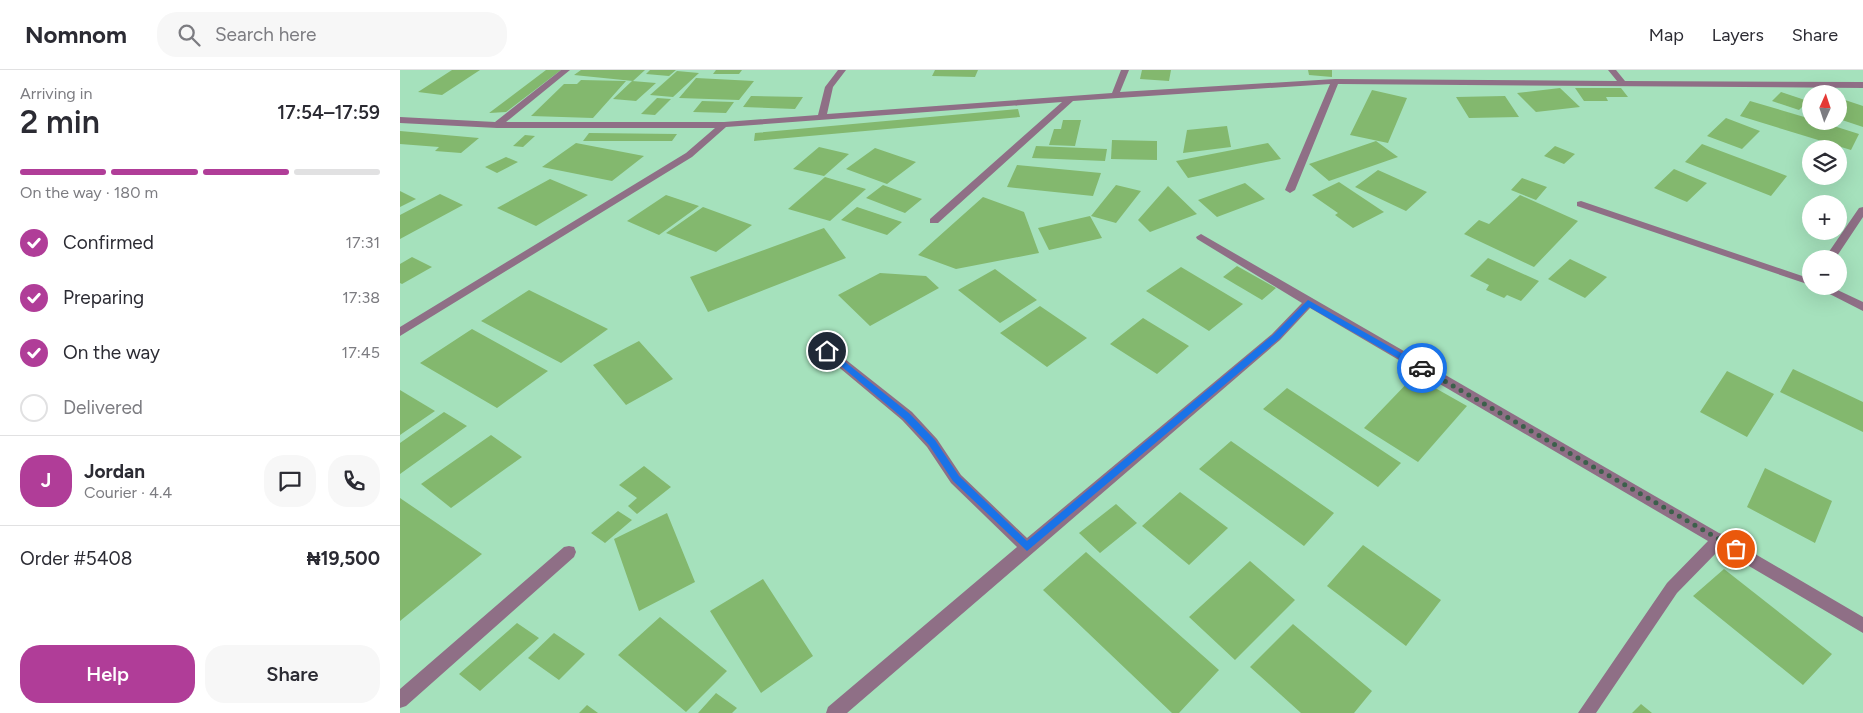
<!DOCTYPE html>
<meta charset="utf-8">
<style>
:root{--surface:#fff;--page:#f7f7f7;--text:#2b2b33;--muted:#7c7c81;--line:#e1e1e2;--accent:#b03d98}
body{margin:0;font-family:Figtree,sans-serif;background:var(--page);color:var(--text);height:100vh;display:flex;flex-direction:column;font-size:19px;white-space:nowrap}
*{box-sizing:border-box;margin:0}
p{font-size:16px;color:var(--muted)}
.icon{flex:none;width:28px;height:28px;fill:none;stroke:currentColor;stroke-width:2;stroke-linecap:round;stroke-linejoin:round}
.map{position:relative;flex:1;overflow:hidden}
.side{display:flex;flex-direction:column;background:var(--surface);width:400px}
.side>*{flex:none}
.needle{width:32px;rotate:3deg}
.tools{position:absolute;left:1402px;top:15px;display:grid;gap:10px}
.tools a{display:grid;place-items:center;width:45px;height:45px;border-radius:50%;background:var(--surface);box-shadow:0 5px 20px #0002;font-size:25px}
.pin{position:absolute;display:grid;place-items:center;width:42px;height:42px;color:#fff;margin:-21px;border:2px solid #fff;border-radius:50%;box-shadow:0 1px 5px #0007}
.courier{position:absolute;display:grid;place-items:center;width:50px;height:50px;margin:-25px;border:4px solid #1a73e8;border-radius:50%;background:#fff;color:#222;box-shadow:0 1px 6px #0007}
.head em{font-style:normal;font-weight:600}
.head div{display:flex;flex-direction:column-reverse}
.head{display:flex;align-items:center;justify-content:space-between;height:85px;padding:0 20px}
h1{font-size:32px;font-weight:600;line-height:38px}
.bar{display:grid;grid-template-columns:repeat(4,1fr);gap:8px 5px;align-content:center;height:60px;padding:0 20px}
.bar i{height:6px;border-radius:4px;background:var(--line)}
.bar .selected{background:var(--accent)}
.bar p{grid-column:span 4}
.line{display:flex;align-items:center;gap:12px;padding:0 20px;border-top:1px solid var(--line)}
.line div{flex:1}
.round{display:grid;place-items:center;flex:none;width:52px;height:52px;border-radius:20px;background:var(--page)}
ol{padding:0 20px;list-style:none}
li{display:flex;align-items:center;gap:15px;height:55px}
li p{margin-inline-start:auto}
li .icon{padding:5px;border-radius:50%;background:var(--accent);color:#fff;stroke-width:4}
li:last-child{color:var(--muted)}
li i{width:28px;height:28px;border:2px solid var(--line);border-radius:50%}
.cta{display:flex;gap:10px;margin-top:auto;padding:10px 20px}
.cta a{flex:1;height:58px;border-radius:20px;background:var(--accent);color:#fff;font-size:20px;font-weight:600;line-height:58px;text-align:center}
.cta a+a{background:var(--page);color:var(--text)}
header{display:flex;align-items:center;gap:30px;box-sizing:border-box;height:70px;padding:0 25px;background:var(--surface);border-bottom:1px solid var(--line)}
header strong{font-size:24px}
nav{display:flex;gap:28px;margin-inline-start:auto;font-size:18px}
.search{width:350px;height:45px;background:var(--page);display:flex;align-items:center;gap:12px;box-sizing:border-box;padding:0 18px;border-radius:20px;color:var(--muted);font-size:19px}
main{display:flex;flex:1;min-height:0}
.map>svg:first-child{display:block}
.building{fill:#83b86e}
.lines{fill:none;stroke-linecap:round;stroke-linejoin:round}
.minor{fill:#8f6f86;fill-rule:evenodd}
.route{fill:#1a73e8}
.done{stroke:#3c604b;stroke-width:5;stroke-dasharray:0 9}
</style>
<header>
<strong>Nomnom</strong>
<div class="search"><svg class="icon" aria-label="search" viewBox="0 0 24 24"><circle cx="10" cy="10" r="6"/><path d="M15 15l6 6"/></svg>Search here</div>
<nav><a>Map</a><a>Layers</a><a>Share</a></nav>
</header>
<main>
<section class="side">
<div class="head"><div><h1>2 min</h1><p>Arriving in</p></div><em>17:54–17:59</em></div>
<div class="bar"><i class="selected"></i><i class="selected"></i><i class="selected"></i><i></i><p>On the way · 180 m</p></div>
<ol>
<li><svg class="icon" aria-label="check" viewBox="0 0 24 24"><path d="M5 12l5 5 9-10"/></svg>Confirmed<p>17:31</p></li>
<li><svg class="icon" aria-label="check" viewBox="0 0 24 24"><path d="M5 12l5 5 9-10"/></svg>Preparing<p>17:38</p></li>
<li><svg class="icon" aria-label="check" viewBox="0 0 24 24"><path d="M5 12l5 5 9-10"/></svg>On the way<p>17:45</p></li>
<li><i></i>Delivered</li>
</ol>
<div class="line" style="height:90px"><b class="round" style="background:var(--accent);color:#fff">J</b><div><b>Jordan</b><p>Courier · 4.4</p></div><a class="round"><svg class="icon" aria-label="chat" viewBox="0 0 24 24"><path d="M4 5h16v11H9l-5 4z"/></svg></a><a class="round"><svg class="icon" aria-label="phone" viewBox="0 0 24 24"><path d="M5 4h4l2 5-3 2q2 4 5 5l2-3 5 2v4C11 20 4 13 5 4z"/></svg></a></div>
<div class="line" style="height:65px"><div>Order #5408</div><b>₦19,500</b></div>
<div class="cta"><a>Help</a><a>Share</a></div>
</section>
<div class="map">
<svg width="1463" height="643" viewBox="0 0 1463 643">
<rect width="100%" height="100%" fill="#a5e1bc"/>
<path class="building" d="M52,0H80L42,25L18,22Z
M146,0H161L106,42L89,43Z
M181,0H245L233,11L174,5Z
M250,0H276L269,6L246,4Z
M316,0H342L339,4H313Z
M535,0H578L575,7L532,6Z
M742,0H771L769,11L740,9Z
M908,0H932V7L909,5Z
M277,1L299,3L273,27L250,25Z
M296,8L354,11L339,30L279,28Z
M181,10L226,11L193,48L131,46L164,14H177Z
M232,11L256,13L236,31L213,29Z
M1160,18L1180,37L1136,42L1117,23Z
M1175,18H1221L1228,27H1206L1208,31H1184Z
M972,20L1007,28L988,73L950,65Z
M1381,22L1408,31L1399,40L1372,31Z
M351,26L403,27L395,39L343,37Z
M1105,26L1119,47L1069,48L1056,27Z
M257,28L271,29L255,45L241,44Z
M1439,28L1463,36V57L1439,49Z
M302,31L334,32L326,43L293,42Z
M1350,31L1411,49V51H1418L1459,64L1451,80L1340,46Z
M618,39L620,47L354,71L355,63Z
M1326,48L1360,61L1342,79L1307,66Z
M663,50H681L675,76L649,75L654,59H661Z
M827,56L831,77L783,83L787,60Z
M0,61L79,68L61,83L35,81L39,77L0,74Z
M189,63L277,64L272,71H183Z
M125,65L135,66L123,77L113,76Z
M712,70L757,71V90L711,89Z
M976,71L998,87L929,111L909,94Z
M176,73L244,86L212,111L142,97Z
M868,73L881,89L788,108L776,91Z
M1302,74L1387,106L1371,126L1285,92Z
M636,76L707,79L705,91L632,88Z
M1155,76L1175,84L1164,94L1144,86Z
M419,77L449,84L424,106L393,99Z
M475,78L516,92L487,114L446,99Z
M106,87L118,92L97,103L85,97Z
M617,95L701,103L693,126L607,117Z
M1274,99L1307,113L1287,132L1254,118Z
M978,100L1027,122L1006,141L955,117Z
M425,107L466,119L430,151L388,139Z
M1122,108L1147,117L1136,130L1111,120Z
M150,109L188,125L136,156L97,138Z
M939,112L984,142L953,158L935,145L938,143L912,125Z
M845,113L865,129L817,147L798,130Z
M483,115L522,129L505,143L466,128Z
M716,115L741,121L716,153L691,146Z
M768,116L797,144L750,162L738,150Z
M0,121L16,129L0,137Z
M40,124L63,135L0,169V145Z
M266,125L299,136L259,165L227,151Z
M1120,125L1178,151L1134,197L1064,164L1079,150L1089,154Z
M583,127L624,142L639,183L556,199L518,185Z
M303,137L352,155L316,182L266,163Z
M457,137L502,152L487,165L441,150Z
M690,146L702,168L649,180L638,158Z
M424,158L446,188L308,242L290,207Z
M12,187L32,197L2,214L0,213V194Z
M1088,188L1139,211L1121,231L1107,225L1104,228L1086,220L1089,215L1070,206Z
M1170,189L1207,207L1185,228L1148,209Z
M837,196L876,218L862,230L823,207Z
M781,197L843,234L809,261L746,221Z
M595,199L637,230L600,253L558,220Z
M480,203L526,206L539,218L470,256L438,225Z
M129,220L208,259L161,293L81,251Z
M640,236L687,268L647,297L600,263Z
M743,248L789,276L757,304L710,274Z
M72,259L148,301L97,338L20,293Z
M239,271L273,309L226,335L193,295Z
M1393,299L1463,332V362L1380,322Z
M1327,301L1374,324L1347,367L1300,342Z
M1014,306L1067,336L1018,392L964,358Z
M887,318L1001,393L978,417L863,339Z
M0,320L35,341L0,365Z
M44,342L67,356L0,404V373Z
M91,365L122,387L51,438L21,414Z
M831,371L934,443L904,476L799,399Z
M244,396L271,417L237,444L228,436L237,428L219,415Z
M1365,398L1432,431L1415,473L1347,437Z
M780,422L828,458L789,495L742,456Z
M0,428L82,484L0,551Z
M716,434L737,453L700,483L679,463Z
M218,441L232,450L205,473L191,463Z
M267,443L295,512L239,541L214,469Z
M963,475L1041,530L1006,576L927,516Z
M686,482L819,600L779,643H772L643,520Z
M850,491L895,530L835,590L789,547Z
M1324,499L1432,584L1403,615L1293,526Z
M363,509L413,586L361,623L310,541Z
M260,547L327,601L286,642L218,585Z
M117,553L139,568L80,621L59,604Z
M893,554L972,621L954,643H901L850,597Z
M154,563L185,584L159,610L128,588Z
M316,623L337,638L332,643H298Z
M1241,634L1252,643H1232Z
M187,635L198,643H179Z"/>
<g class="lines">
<path class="minor" d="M161,0H170L106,52H324L418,45L425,17L438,0H446L433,17L427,44L712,23L721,0H729L720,22L935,9L1217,11L1208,0H1216L1225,11L1463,12V18L938,14L895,120L890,123L885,120L930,14L673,31L538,153H530V149L662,32L326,57L292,87L0,266V257L286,83L315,58H97L0,53V47L95,52Z
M1181,131L1411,209L1413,216L1177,136V132Z
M1463,137V147L1435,189H1424L1459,138Z
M801,164L1319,463L1325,465L1326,467L1463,547V563L1320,479L1277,523L1196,643H1178L1267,513L1308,471L910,238L880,270L447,643H426L428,637L617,477L551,413L527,377L502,350L423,284L421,281L423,278H431L512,342L537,369L561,405L627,468L872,264L902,233L797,169L796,167Z
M1414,216H1429L1463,232V241Z
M169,476L174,477L176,482L174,487L6,636L0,638V619L164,477Z"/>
</g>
<path class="route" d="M908,230L1024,296V300H1019L909,237L879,269L627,481L553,411L529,375L504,349L423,281L427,279H429L510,344L535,370L559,406L627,471L873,265Z"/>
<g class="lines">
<path class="done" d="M1022,298L1336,479"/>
</g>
</svg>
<div class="tools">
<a><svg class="needle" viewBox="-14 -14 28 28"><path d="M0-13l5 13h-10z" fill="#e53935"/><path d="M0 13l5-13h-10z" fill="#7c7c81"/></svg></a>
<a><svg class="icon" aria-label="layers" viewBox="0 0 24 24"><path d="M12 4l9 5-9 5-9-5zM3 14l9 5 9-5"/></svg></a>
<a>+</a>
<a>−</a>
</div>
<div class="pin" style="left:1336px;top:479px;background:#ea580c"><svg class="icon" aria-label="bag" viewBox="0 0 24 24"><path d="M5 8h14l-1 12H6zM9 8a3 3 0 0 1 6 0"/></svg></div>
<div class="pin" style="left:427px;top:281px;background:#1f2937"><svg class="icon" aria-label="home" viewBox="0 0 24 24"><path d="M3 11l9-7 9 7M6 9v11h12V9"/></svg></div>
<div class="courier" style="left:1022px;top:298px"><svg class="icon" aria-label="car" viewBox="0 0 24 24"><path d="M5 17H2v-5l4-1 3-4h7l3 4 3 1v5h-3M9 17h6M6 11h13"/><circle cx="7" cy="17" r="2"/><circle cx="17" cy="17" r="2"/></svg></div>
</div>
</main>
